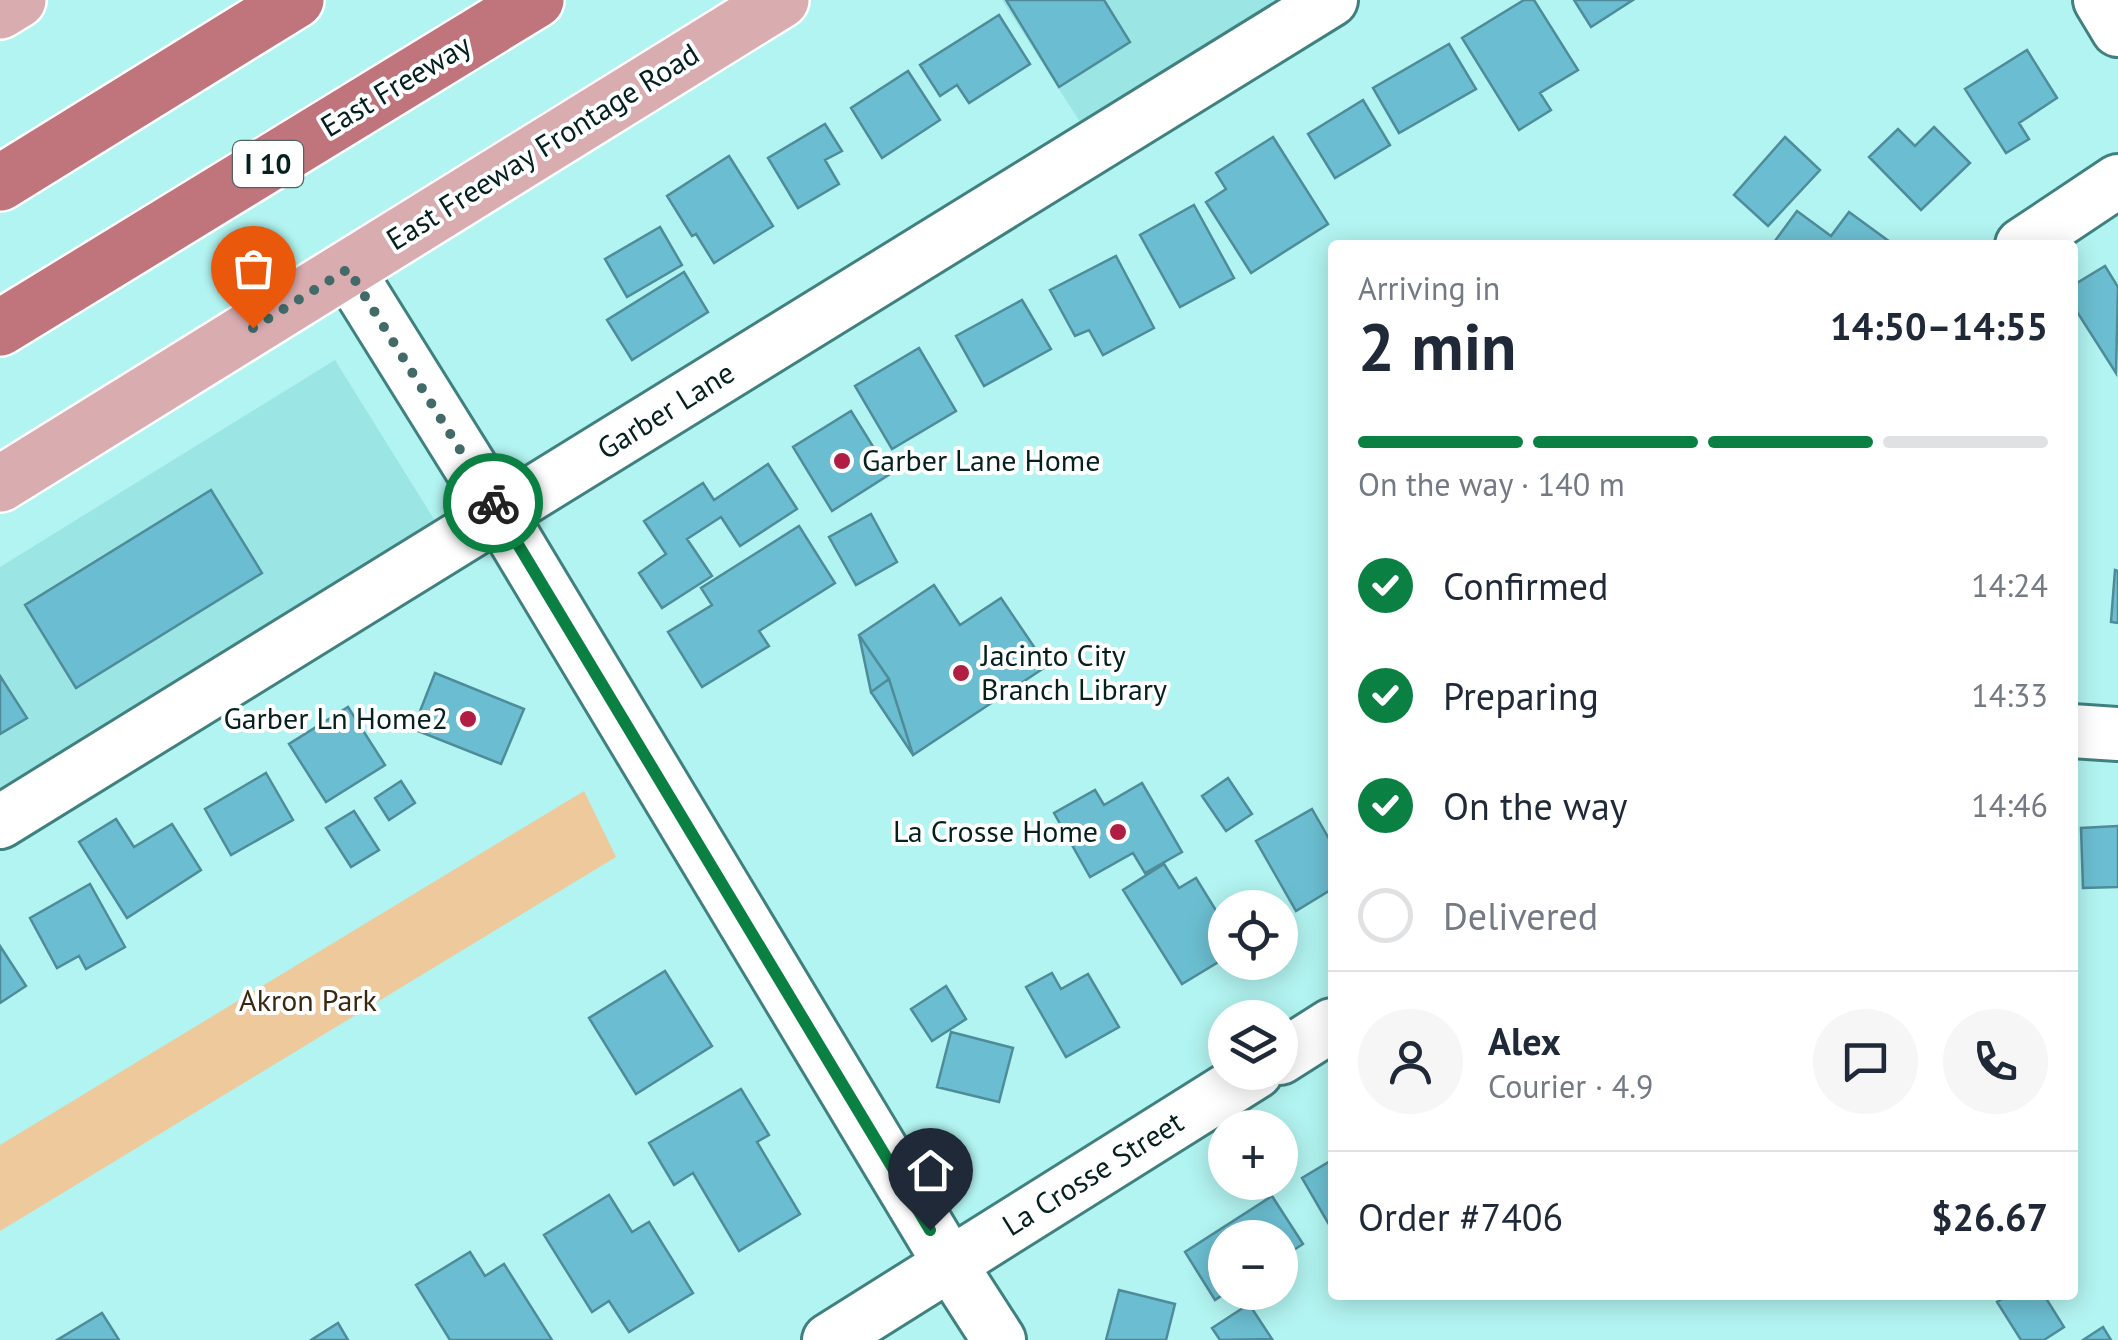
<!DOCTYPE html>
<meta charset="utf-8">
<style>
:root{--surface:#fff;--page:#f6f6f7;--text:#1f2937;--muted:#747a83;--line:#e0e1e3;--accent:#0b8043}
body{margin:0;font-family:"PT Sans",sans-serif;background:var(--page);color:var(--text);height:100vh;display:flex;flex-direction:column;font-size:38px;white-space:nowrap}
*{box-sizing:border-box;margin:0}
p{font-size:32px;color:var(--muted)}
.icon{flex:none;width:55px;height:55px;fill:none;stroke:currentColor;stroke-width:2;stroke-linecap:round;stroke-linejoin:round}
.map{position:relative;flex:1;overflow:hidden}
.sheet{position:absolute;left:1328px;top:240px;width:750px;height:1060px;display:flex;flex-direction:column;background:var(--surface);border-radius:10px;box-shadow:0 5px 25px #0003}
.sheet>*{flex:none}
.tools{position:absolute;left:1208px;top:890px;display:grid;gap:20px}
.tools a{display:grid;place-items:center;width:90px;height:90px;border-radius:50%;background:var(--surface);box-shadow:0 5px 25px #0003;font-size:50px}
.pin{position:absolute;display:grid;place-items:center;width:85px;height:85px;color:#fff;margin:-102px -42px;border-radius:50% 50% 50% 0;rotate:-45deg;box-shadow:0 0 10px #0007}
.pin .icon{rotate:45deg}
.courier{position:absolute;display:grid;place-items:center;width:100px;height:100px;margin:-50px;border:8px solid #0b8043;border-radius:50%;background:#fff;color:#222;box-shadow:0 2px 12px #0007}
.summary em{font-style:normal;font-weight:700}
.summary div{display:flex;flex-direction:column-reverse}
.summary{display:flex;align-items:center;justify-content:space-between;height:170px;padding:0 30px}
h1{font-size:65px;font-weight:700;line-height:75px}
.bar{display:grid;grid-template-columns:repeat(4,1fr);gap:15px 10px;align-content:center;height:120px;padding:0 30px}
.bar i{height:12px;border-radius:8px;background:var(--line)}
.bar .selected{background:var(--accent)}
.bar p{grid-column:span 4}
.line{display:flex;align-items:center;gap:25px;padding:0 30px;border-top:2px solid var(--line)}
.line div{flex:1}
.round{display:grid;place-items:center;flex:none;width:105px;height:105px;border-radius:52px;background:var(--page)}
ol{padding:0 30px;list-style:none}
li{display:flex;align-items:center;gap:30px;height:110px}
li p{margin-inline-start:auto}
li .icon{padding:10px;border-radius:50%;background:var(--accent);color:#fff;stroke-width:4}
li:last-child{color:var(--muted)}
li i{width:55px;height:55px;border:5px solid var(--line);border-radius:50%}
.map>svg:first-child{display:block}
.built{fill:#9be6e4}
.green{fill:#edc99b}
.building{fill:#6bbed1;stroke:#4f8c99;stroke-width:2.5}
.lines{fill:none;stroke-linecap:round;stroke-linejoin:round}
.minor-casing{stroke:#40807f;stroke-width:58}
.major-casing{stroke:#fff;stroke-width:60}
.highway-casing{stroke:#fff;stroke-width:60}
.minor{stroke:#fff;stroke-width:52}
.major{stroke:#d9acb0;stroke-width:55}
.highway{stroke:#c0747c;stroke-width:55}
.done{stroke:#416a68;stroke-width:10;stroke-dasharray:0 18}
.route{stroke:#0b8043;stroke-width:12}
.poi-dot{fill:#b11e43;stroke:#fff;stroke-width:4}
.labels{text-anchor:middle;stroke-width:8;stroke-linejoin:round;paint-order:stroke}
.shield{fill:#fff;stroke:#4f6362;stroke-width:2.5}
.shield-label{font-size:28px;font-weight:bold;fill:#04201f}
.street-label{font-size:30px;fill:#04201f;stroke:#fff}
.poi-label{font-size:30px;fill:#04201f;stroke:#fff;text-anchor:start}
.park-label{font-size:30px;fill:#3a2810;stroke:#fff}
</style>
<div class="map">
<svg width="2118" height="1340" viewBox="0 0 2118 1340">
<rect width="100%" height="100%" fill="#b2f4f1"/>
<path class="built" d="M1002,0H1288L1082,125Z
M335,360L442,532L0,807V567Z"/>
<path class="green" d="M584,791L616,857L0,1231V1145Z"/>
<path class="building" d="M1006,0H1104L1130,42L1059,87Z
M1524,0H1534L1578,70L1540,93L1551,110L1519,130L1462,38Z
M1574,0H1633L1591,27Z
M999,15L1030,64L969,103L957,85L940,96L920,65Z
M1449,44L1476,89L1399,133L1373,88Z
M2027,50L2057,98L2019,123L2029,139L2006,153L1965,89Z
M908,71L940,120L882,158L851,108Z
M1363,100L1390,145L1335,178L1308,134Z
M825,124L842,151L825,160L839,184L798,208L768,158Z
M1934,127L1970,163L1921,210L1869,157L1898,129L1915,146Z
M1273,137L1328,224L1251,273L1206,202L1226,189L1216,173Z
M1785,137L1820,170L1768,226L1734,195Z
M729,156L773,226L714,263L696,234L692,236L667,196Z
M1194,205L1234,278L1180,307L1140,235Z
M1797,211L1831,236L1849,212L1890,242L1887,245H1772Z
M660,227L682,265L627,297L605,259Z
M1116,256L1154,328L1103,355L1089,330L1075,336L1050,290Z
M2105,266L2118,287L2116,373L2072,304V286Z
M684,272L708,312L632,360L607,320Z
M1022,300L1051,349L984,386L956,336Z
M919,348L956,411L892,449L855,386Z
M851,411L890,474L832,511L793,447Z
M851,411L890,474L832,511L793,447Z
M768,464L797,509L740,546L721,517L687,539L712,576L662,608L639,573L666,554L644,521L703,483L714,500Z
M211,490L262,573L76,688L25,605Z
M871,514L897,562L856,585L829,537Z
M799,526L835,583L759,631L769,646L702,687L668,632L712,605L701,588Z
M2115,570L2118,571V623L2111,622Z
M934,585L960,625L1001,598L1047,666L913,755L871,692L889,679L859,635Z
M934,585L960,625L1001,598L1047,666L913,755L889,679L871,692L859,635Z
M435,673L524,709L501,764L413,729Z
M435,673L524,709L501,764L413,729Z
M0,676L27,718L0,734Z
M348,707L385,765L326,802L289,744Z
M266,773L293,820L231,855L205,809Z
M1228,778L1252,814L1226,831L1202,796Z
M401,781L415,803L389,820L375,798Z
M1142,783L1182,852L1145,873L1133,853L1090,877L1054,813L1095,790L1104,805Z
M1142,783L1182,852L1145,873L1133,853L1090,877L1054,813L1095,790L1104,805Z
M1312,809L1332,844V889L1296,911L1256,841Z
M354,811L379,850L351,867L326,828Z
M116,819L134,847L172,824L201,870L127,918L79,842Z
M2118,826V887L2083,888L2081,828Z
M1164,864L1179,888L1196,878L1225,925V958L1182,984L1123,890Z
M90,884L125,947L86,969L79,956L57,968L30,918Z
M0,946L26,986L0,1003Z
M665,971L712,1046L636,1094L589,1018Z
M1052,973L1061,989L1088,974L1119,1027L1066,1057L1026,987Z
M946,986L966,1019L932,1041L911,1009Z
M951,1032L1013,1048L999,1102L937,1087Z
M741,1089L769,1135L757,1142L800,1214L739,1251L693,1173L674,1185L649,1143Z
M1332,1160V1220L1328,1223L1302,1178Z
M609,1195L632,1232L649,1222L693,1293L629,1332L609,1301L592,1312L544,1235Z
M1272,1196L1303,1244L1280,1259V1238H1225L1227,1292L1215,1300L1185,1252Z
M470,1252L485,1276L504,1264L552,1340H450L416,1285Z
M1119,1290L1175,1304L1166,1340H1106Z
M2009,1295H2044L2064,1327L2044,1340H2021L1997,1302Z
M1249,1304L1272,1339L1220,1340L1212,1328Z
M102,1313L119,1340H57Z
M338,1323L348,1340H311Z
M2103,1327L2111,1340H2083Z"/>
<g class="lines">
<g class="minor-casing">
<path id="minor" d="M2100,0L2118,30
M2022,245L2118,181
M347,269L499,513L950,1264L999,1340
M2072,731L2118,734
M0,822L1331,0
M1280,1058L1332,1025
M829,1340L1256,1072"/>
</g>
<g class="major-casing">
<path id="major" d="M0,11L18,0
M0,484L781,0"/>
</g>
<g class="highway-casing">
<path id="highway" d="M0,183L296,0
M0,328L536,0"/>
</g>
<use href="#minor" class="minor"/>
<use href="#major" class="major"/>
<use href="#highway" class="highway"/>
</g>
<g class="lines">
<path class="done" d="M253,328L348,269L493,503"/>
<path class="route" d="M493,503L930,1230"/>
</g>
<g class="poi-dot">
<circle cx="842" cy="461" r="10"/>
<circle cx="961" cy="673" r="10"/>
<circle cx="468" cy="719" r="10"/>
<circle cx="1118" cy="832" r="10"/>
</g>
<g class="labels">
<rect class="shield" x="233" y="141" width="70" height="46" rx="8"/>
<g class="shield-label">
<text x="268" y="174">I 10</text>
</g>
<g class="street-label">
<text transform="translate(396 86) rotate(-31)" y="10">East Freeway</text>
<text transform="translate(543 147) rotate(-32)" y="10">East Freeway Frontage Road</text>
<text transform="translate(666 411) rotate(-32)" y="10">Garber Lane</text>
<text transform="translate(1093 1174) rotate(-32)" y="10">La Crosse Street</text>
</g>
<g class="poi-label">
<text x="862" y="471">Garber Lane Home</text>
<text x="981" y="666">Jacinto City<tspan x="981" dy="34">Branch Library</tspan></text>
<text x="448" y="729" text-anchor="end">Garber Ln Home2</text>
<text x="1098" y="842" text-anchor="end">La Crosse Home</text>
</g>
<g class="park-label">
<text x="308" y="1011">Akron Park</text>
</g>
</g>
</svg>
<div class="tools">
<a><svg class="icon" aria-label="locate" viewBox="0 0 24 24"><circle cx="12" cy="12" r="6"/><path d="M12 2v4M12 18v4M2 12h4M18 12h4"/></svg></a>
<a><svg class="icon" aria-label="layers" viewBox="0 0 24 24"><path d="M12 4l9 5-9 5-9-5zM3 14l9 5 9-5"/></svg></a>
<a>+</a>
<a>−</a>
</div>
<div class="pin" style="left:253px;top:328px;background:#ea580c"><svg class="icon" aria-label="bag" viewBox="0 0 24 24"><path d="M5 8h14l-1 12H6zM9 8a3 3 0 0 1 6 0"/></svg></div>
<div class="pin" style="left:930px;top:1230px;background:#1f2937"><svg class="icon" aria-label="home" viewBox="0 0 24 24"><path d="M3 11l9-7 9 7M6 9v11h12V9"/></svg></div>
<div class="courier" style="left:493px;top:503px"><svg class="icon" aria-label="bike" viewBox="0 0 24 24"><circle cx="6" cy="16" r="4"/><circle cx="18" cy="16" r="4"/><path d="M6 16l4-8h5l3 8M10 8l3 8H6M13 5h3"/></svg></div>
<section class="sheet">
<div class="summary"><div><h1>2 min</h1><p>Arriving in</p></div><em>14:50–14:55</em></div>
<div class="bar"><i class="selected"></i><i class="selected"></i><i class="selected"></i><i></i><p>On the way · 140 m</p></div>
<ol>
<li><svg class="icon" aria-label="check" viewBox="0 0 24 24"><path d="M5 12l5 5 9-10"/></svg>Confirmed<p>14:24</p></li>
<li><svg class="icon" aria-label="check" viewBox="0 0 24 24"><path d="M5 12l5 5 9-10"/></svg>Preparing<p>14:33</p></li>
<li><svg class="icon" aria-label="check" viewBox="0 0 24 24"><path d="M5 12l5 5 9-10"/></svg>On the way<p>14:46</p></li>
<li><i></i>Delivered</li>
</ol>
<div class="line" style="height:180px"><a class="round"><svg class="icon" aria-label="person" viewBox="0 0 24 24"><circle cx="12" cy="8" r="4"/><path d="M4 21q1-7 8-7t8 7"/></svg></a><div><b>Alex</b><p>Courier · 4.9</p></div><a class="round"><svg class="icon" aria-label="chat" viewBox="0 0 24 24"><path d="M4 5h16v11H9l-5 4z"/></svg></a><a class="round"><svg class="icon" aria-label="phone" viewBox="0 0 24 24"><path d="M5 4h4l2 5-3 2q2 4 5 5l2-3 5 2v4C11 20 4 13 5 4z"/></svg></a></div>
<div class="line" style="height:130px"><div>Order #7406</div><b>$26.67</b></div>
</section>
</div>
